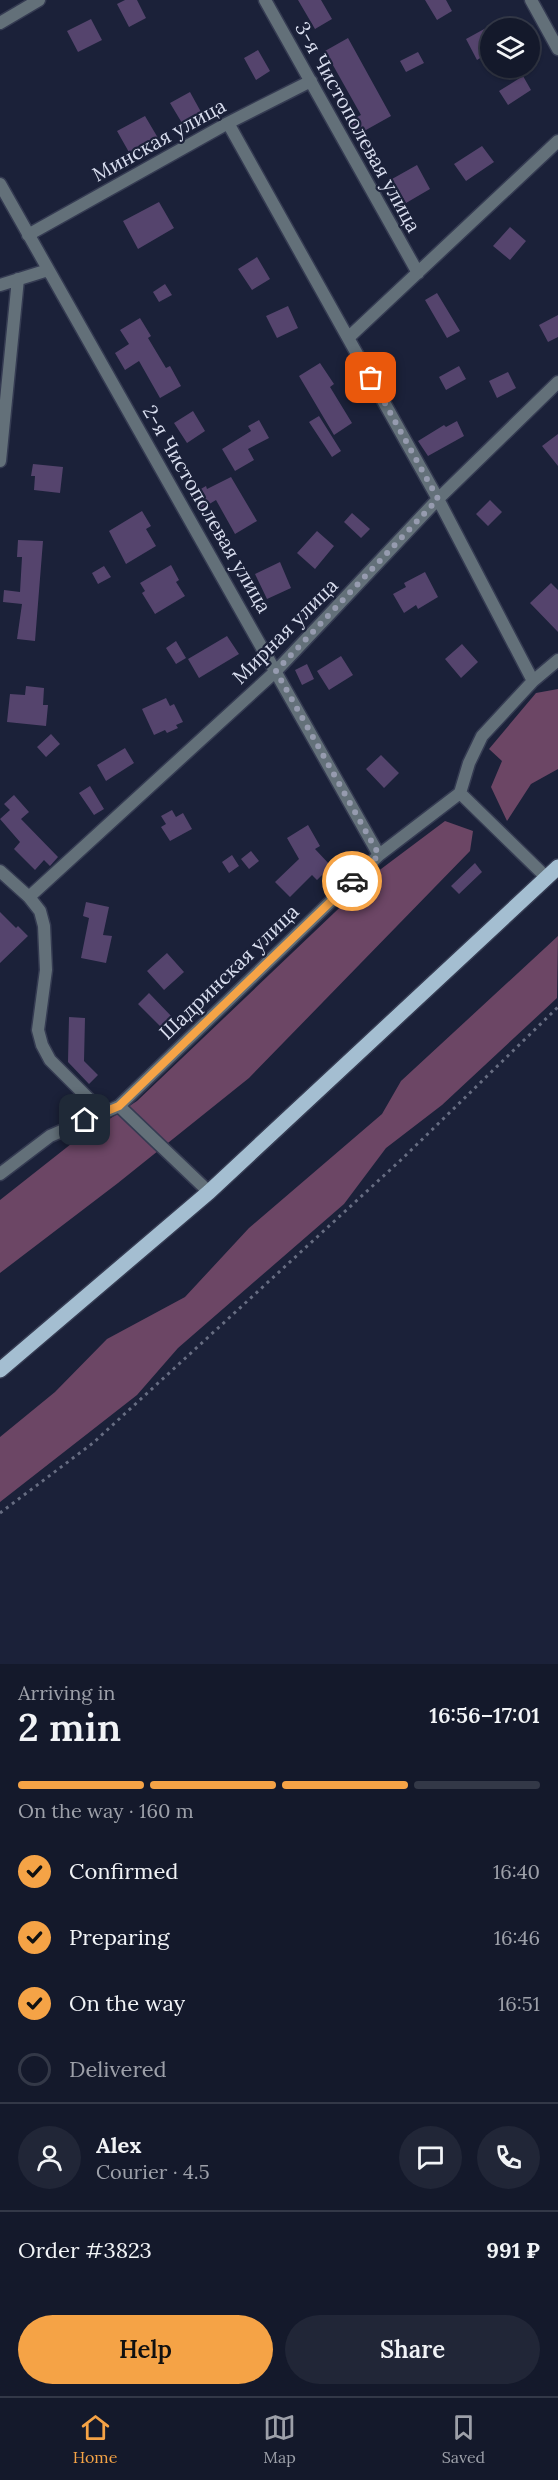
<!DOCTYPE html>
<meta charset="utf-8">
<style>
:root{--surface:#14192b;--page:#212637;--text:#f1f3f6;--muted:#9da0a9;--line:#333847;--accent:#f5a346}
body{margin:0;font-family:Lora,serif;background:var(--page);color:var(--text);height:100vh;display:flex;flex-direction:column;font-size:22px;white-space:nowrap}
*{box-sizing:border-box;margin:0}
p{font-size:20px;color:var(--muted)}
.icon{flex:none;width:33px;height:33px;fill:none;stroke:currentColor;stroke-width:2;stroke-linecap:round;stroke-linejoin:round}
.map{position:relative;height:1664px;overflow:hidden}
.side{display:flex;flex-direction:column;background:var(--surface);flex:1}
.side>*{flex:none}
.buttons{position:absolute;left:480px;top:18px;display:grid;gap:12px}
.buttons a{display:grid;place-items:center;width:60px;height:60px;border-radius:50%;background:var(--surface);box-shadow:0 2px 4px #0004,0 0 0 2px var(--line);font-size:30px}
.pin{position:absolute;display:grid;place-items:center;width:51px;height:51px;color:#fff;margin:-26px;border-radius:12px;box-shadow:0 3px 9px #0006}
.courier{position:absolute;display:grid;place-items:center;width:60px;height:60px;margin:-30px;border:4px solid #f5a346;border-radius:50%;background:#fff;color:#222;box-shadow:0 2px 8px #0007}
.head em{font-style:normal;font-weight:600}
.head div{display:flex;flex-direction:column-reverse}
.head{display:flex;align-items:center;justify-content:space-between;height:102px;padding:0 18px}
h1{font-size:39px;font-weight:600;line-height:45px}
.bar{display:grid;grid-template-columns:repeat(4,1fr);gap:9px 6px;align-content:center;height:72px;padding:0 18px}
.bar i{height:8px;border-radius:4px;background:var(--line)}
.bar .current{background:var(--accent)}
.bar p{grid-column:span 4}
.line{display:flex;align-items:center;gap:15px;padding:0 18px;border-top:2px solid var(--line)}
.line div{flex:1}
.round{display:grid;place-items:center;flex:none;width:63px;height:63px;border-radius:32px;background:var(--page)}
ol{padding:0 18px;list-style:none}
li{display:flex;align-items:center;gap:18px;height:66px}
li p{margin-inline-start:auto}
li .icon{padding:6px;border-radius:50%;background:var(--accent);color:#111;stroke-width:4}
li:last-child{color:var(--muted)}
li i{width:33px;height:33px;border:3px solid var(--line);border-radius:50%}
.primary-button{display:flex;gap:12px;margin-top:auto;padding:12px 18px}
.primary-button a{flex:1;height:69px;border-radius:36px;background:var(--accent);color:#111;font-size:24px;font-weight:600;line-height:69px;text-align:center}
.primary-button a+a{background:var(--page);color:var(--text)}
.dock{display:flex;justify-content:space-around;align-items:center;height:84px;border-top:2px solid var(--line);background:var(--surface);font-size:16px;color:var(--muted)}
.dock a{display:grid;justify-items:center;gap:3px}
.dock .current{color:var(--accent)}
.map>svg:first-child{display:block}
.forest{fill:#6c4665}
.building{fill:#55446d}
.lines{fill:none;stroke-linecap:round;stroke-linejoin:round}
.minor-casing{stroke:#353b52;stroke-width:15}
.primary-casing{stroke:#353b52;stroke-width:18}
.path{stroke:#676d82;stroke-width:3;stroke-dasharray:3 4.5;stroke-linecap:butt}
.minor{stroke:#637079;stroke-width:12}
.primary{stroke:#a4bed1;stroke-width:15}
.done{stroke:#969baf;stroke-width:6;stroke-dasharray:0 10.8}
.route{stroke:#f5a346;stroke-width:8}
.labels{text-anchor:middle;stroke-width:4.5;stroke-linejoin:round;paint-order:stroke}
.street-label{font-size:20px;fill:#d8ddee;stroke:#1b2139}
</style>
<div class="map">
<svg width="558" height="1664" viewBox="0 0 558 1664">
<rect width="100%" height="100%" fill="#1b2139"/>
<path class="forest" d="M558,689V769L531,784L507,821L491,787L502,761L489,749L536,693Z
M445,821L473,831L470,851L249,1078L118,1183L0,1273V1200L71,1144L137,1101L377,872Z
M558,936L557,998L442,1105L386,1148L344,1204L178,1348L137,1395L0,1502V1437L55,1392L107,1339L185,1297L249,1228L382,1114L401,1081Z"/>
<path class="building" d="M125,0H137L146,18L129,27L117,4Z
M298,0H321L332,19L315,29Z
M425,0H446L452,11L437,20Z
M91,19L102,40L78,52L67,31Z
M486,28L490,36V52L477,60L466,39Z
M348,38L391,116L357,135L349,121L361,115L325,51Z
M258,50L270,71L256,80L244,58Z
M418,52L424,63L406,72L400,61Z
M523,76L531,90L508,105L499,91Z
M190,92L201,112L182,123L170,103Z
M145,116L158,138L130,154L117,131Z
M482,146L494,162L466,181L454,164Z
M417,165L430,189L406,203L392,179Z
M159,202L174,228L138,249L123,221Z
M510,227L526,241L510,260L493,246Z
M257,257L270,279L252,290L238,269Z
M165,284L172,295L159,302L153,292Z
M437,293L460,331L447,338L425,300Z
M288,306L298,328L277,338L266,316Z
M558,315V337L548,342L539,325Z
M140,318L151,336L148,338L166,368L170,366L181,386L160,398L139,361L125,370L115,353L129,344L120,330Z
M320,363L334,384L330,387L352,423L334,435L299,376Z
M459,366L466,379L446,390L439,377Z
M508,372L516,388L497,398L489,381Z
M193,411L205,431L187,443L174,423Z
M319,416L341,451L332,457L309,422Z
M259,420L269,438L248,449L254,460L235,471L222,449L251,431L248,426Z
M457,421L464,436L428,456L418,441L444,425L446,427Z
M558,434V466L542,446Z
M33,464L63,467L60,493L34,490L35,476H31Z
M231,477L257,521L235,534L216,500L201,509L192,494L206,486L207,489Z
M490,500L502,512L488,526L476,514Z
M142,511L151,526L146,529L156,546L126,564L109,531Z
M352,513L370,529L361,538L344,522Z
M317,531L334,546L315,569L297,553Z
M18,540L43,541L35,641L17,639L22,604L3,602L4,590L20,592L22,557H17Z
M280,562L291,588L267,599L255,574Z
M171,565L179,580L176,582L185,596L155,614L142,593L145,591L140,583Z
M104,566L111,577L98,584L92,573Z
M425,572L438,597L418,609L416,605L404,613L393,594L406,587L404,583Z
M551,583L558,590V632L530,603Z
M227,636L239,654L199,678L188,659Z
M176,641L186,658L176,664L166,648Z
M462,644L478,662L461,678L445,659Z
M341,656L353,675L329,690L317,671Z
M307,664L314,679L302,685L295,670Z
M26,686L44,688L43,705H48L46,726L7,722L10,694L25,695Z
M166,698L170,706L174,704L183,722L176,725L178,728L167,733L165,730L154,735L142,709Z
M51,734L60,744L46,757L37,747Z
M125,748L134,763L106,781L97,765Z
M381,755L399,773L384,788L366,769Z
M90,786L104,809L94,815L79,793Z
M14,795L29,812L21,819L58,857L50,866L44,860L35,870L14,849L20,842L0,819L10,810L4,804Z
M172,810L176,817L183,813L192,829L170,841L161,827L166,824L161,816Z
M308,825L320,846L315,849L331,866L317,880L312,875L290,897L275,882L299,859L287,838Z
M251,851L259,861L249,869L241,859Z
M232,855L239,866L229,873L222,862Z
M475,863L482,872L459,894L451,886Z
M86,902L109,907L103,935L112,936L106,963L81,958L89,918L83,916Z
M0,912L16,928L18,926L28,936L0,963Z
M167,953L184,972L164,990L147,971Z
M149,993L174,1019L163,1029L138,1004Z
M69,1017L85,1018L84,1061L98,1075L89,1084L68,1062Z"/>
<g class="lines">
<g class="minor-casing">
<path id="minor" d="M265,0L418,273
M531,0L558,49
M0,23L39,0
M228,123L438,499L533,681
M0,184L379,855
M28,235L228,123L311,81
M0,285L48,270
M348,338L558,141
M0,461L18,279
M460,793L547,878
M0,871L29,897L40,911L44,926L46,970L38,1030L42,1045L50,1060L103,1113L119,1106L209,1192
M29,897L276,671L438,499L558,382
M119,1106L379,855L460,793L469,763L482,736L533,681L558,660
M0,1174L50,1136L103,1113"/>
</g>
<g class="primary-casing">
<path id="primary" d="M0,1370L209,1192L558,867"/>
</g>
<path class="path" d="M0,1513L93,1443L403,1158L558,1007"/>
<use href="#minor" class="minor"/>
<use href="#primary" class="primary"/>
</g>
<g class="lines">
<path class="done" d="M352,881L379,855L276,671L438,499L371,378"/>
<path class="route" d="M85,1120L119,1106L352,881"/>
</g>
<g class="labels">
<g class="street-label">
<text transform="translate(358 127) rotate(61)" y="7">3-я Чистополевая улица</text>
<text transform="translate(159 140) rotate(-29)" y="7">Минская улица</text>
<text transform="translate(207 509) rotate(60)" y="7">2-я Чистополевая улица</text>
<text transform="translate(285 631) rotate(-45)" y="7">Мирная улица</text>
<text transform="translate(229 972) rotate(-44)" y="7">Шадринская улица</text>
</g>
</g>
</svg>
<div class="buttons">
<a><svg class="icon" aria-label="layers" viewBox="0 0 24 24"><path d="M12 4l9 5-9 5-9-5zM3 14l9 5 9-5"/></svg></a>
</div>
<div class="pin" style="left:371px;top:378px;background:#ea580c"><svg class="icon" aria-label="bag" viewBox="0 0 24 24"><path d="M5 8h14l-1 12H6zM9 8a3 3 0 0 1 6 0"/></svg></div>
<div class="pin" style="left:85px;top:1120px;background:#1f2937"><svg class="icon" aria-label="home" viewBox="0 0 24 24"><path d="M3 11l9-7 9 7M6 9v11h12V9"/></svg></div>
<div class="courier" style="left:352px;top:881px"><svg class="icon" aria-label="car" viewBox="0 0 24 24"><path d="M5 17H2v-5l4-1 3-4h7l3 4 3 1v5h-3M9 17h6M6 11h13"/><circle cx="7" cy="17" r="2"/><circle cx="17" cy="17" r="2"/></svg></div>
</div>
<section class="side">
<div class="head"><div><h1>2 min</h1><p>Arriving in</p></div><em>16:56–17:01</em></div>
<div class="bar"><i class="current"></i><i class="current"></i><i class="current"></i><i></i><p>On the way · 160 m</p></div>
<ol>
<li><svg class="icon" aria-label="check" viewBox="0 0 24 24"><path d="M5 12l5 5 9-10"/></svg>Confirmed<p>16:40</p></li>
<li><svg class="icon" aria-label="check" viewBox="0 0 24 24"><path d="M5 12l5 5 9-10"/></svg>Preparing<p>16:46</p></li>
<li><svg class="icon" aria-label="check" viewBox="0 0 24 24"><path d="M5 12l5 5 9-10"/></svg>On the way<p>16:51</p></li>
<li><i></i>Delivered</li>
</ol>
<div class="line" style="height:108px"><a class="round"><svg class="icon" aria-label="person" viewBox="0 0 24 24"><circle cx="12" cy="8" r="4"/><path d="M4 21q1-7 8-7t8 7"/></svg></a><div><b>Alex</b><p>Courier · 4.5</p></div><a class="round"><svg class="icon" aria-label="chat" viewBox="0 0 24 24"><path d="M4 5h16v11H9l-5 4z"/></svg></a><a class="round"><svg class="icon" aria-label="phone" viewBox="0 0 24 24"><path d="M5 4h4l2 5-3 2q2 4 5 5l2-3 5 2v4C11 20 4 13 5 4z"/></svg></a></div>
<div class="line" style="height:78px"><div>Order #3823</div><b>991 ₽</b></div>
<div class="primary-button"><a>Help</a><a>Share</a></div>
</section>
<nav class="dock">
<a class="current"><svg class="icon" aria-label="home" viewBox="0 0 24 24"><path d="M3 11l9-7 9 7M6 9v11h12V9"/></svg>Home</a>
<a><svg class="icon" aria-label="map" viewBox="0 0 24 24"><path d="M3 6l6-2 6 2 6-2v14l-6 2-6-2-6 2zM9 4v14M15 6v14"/></svg>Map</a>
<a><svg class="icon" aria-label="saved" viewBox="0 0 24 24"><path d="M7 4h10v16l-5-4-5 4z"/></svg>Saved</a>
</nav>
